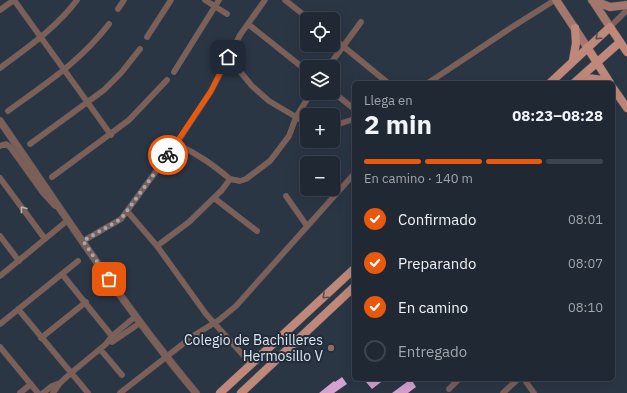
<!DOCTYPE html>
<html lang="es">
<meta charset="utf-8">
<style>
:root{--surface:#202834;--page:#2d3440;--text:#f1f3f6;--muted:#a2a6ac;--line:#3d444f;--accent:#ea580c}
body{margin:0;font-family:"IBM Plex Sans",sans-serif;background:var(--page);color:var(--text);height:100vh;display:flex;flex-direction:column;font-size:15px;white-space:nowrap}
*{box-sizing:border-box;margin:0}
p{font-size:13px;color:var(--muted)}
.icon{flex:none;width:22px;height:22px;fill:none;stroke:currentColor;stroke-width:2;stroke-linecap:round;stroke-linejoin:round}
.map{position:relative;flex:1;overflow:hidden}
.drawer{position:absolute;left:352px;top:81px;width:263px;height:300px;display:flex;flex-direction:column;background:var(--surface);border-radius:6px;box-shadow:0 4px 16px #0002,0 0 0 1px var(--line)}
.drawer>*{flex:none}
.fabs{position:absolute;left:300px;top:12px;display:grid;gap:8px}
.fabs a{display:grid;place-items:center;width:40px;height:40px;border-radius:6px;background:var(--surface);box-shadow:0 4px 16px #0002,0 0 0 1px var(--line);font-size:20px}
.pin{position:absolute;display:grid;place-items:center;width:34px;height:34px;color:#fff;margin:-17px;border-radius:8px;box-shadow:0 2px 6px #0006}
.courier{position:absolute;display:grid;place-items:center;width:40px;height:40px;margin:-20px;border:3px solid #ea580c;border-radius:50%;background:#fff;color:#222;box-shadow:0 1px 5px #0007}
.head em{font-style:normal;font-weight:700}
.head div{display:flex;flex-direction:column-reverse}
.head{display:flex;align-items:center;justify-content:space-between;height:68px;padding:0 12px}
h1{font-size:26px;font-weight:700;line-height:30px}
.bar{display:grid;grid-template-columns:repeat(4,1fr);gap:6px 4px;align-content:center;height:48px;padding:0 12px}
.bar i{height:5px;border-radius:3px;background:var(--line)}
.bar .on{background:var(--accent)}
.bar p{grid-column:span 4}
ol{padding:0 12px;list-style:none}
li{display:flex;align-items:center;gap:12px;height:44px}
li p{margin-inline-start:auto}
li .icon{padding:4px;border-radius:50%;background:var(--accent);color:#fff;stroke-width:4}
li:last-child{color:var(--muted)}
li i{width:22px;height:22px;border:2px solid var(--line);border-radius:50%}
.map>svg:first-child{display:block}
.building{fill:#d5a2d0}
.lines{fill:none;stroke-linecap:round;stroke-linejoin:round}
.minor-casing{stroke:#485260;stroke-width:6}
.tertiary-casing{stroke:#485260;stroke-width:8}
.secondary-casing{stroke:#485260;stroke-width:9}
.primary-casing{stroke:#485260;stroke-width:9}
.minor{stroke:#7c6058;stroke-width:5.5}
.tertiary{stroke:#7c6058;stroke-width:7}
.secondary{stroke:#a3776b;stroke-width:8}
.primary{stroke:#c08879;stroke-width:8}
.oneway{stroke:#594c51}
.oneway2{stroke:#b7b0b3}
.done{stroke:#9fa8b4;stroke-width:4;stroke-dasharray:0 7.2}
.route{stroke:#ea580c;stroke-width:5}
.education-dot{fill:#8d6e63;stroke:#212c3b;stroke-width:1.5}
.labels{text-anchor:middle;stroke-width:4;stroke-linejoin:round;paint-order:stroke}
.poi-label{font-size:14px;fill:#dee5ef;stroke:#212c3b;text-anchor:end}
</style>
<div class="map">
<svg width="627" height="393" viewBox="0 0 627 393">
<rect width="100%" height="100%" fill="#2b3645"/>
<path class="building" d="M342,377L347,384L334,393H319L334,381L335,382Z
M370,379H385L372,389L366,382Z
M411,379L416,387L408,393H392Z"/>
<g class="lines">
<g class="minor-casing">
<path id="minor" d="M14,0L111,135
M205,0L227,14
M285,0L309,19
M118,9L124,0
M0,10L14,0
M248,24L307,71
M610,27L627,10
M147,37L171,0
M333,38L388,83
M228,57L252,86L269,101L296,117L289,136L270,161L246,179L240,181L230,179
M328,67L361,22
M0,68C28,47 56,28 77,0
M174,72L219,0
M428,83L509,29L555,0
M333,92L354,109
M8,111C45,84 81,61 109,24
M307,124L296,117L311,93
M333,126L354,119
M30,144L104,90L121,73L140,49
M0,146L6,144L10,147L43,193L55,206
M52,177L129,120L167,80
M0,178L45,239
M286,196L307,226
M214,198L257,231
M127,211L157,246L206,314L251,364
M0,236L19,261
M83,241L121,219L127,211L176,144L211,91L240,35L265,0
M157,246L189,222L222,190L230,179C212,164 198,154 176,144
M62,274L115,340
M0,276L68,220
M18,309L88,393
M0,324L78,261
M41,338L86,302
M112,342L140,323
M0,347L38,393
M100,349L122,375
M524,379L534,393
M449,389L459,379
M20,393L31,384
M43,393L52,386L60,383L71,373L106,344L112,336L136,316
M53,393L60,383
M120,393L193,336L219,320L236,306L354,174
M503,393L518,379"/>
</g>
<g class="tertiary-casing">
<path id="tertiary" d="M0,121C64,213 124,308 196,393"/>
</g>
<g class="secondary-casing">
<path id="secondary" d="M556,0L587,47
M592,0L610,7L627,5
M593,1L610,27"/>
</g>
<g class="primary-casing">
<path id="primary" d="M587,47L610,83
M573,60L576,43L575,28
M578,81C589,78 598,77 608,83
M550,83L610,27L627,52
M574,83L620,42
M613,88L627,108
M220,393L354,269
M241,393L354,287"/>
</g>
<use href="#minor" class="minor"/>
<use href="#tertiary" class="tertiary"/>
<use href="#secondary" class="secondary"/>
<use href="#primary" class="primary"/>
</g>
<defs><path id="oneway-chevron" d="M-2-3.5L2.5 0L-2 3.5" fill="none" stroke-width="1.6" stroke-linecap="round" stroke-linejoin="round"/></defs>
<g class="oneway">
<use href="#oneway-chevron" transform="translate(598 37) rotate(138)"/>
<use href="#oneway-chevron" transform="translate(325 296) rotate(137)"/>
</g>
<use class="oneway2" href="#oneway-chevron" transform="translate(23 209) rotate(-127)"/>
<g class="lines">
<path class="done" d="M109,279L83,241L121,219L168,155"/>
<path class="route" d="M168,155L211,91L228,57"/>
</g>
<circle class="education-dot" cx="331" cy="348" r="4"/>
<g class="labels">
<g class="poi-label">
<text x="323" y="345">Colegio de Bachilleres<tspan x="323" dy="16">Hermosillo V</tspan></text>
</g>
</g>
</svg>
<div class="fabs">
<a><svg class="icon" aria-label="locate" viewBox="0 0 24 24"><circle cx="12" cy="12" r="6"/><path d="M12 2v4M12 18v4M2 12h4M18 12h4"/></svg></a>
<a><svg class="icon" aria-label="layers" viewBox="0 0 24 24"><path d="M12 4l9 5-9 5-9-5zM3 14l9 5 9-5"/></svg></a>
<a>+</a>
<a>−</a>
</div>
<div class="pin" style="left:109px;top:279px;background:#ea580c"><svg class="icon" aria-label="bag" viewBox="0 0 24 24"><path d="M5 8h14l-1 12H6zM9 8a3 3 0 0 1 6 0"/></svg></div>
<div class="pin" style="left:228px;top:57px;background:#1f2937"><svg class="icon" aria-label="home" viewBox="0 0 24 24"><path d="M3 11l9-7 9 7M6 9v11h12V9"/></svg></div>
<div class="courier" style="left:168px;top:155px"><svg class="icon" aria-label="bike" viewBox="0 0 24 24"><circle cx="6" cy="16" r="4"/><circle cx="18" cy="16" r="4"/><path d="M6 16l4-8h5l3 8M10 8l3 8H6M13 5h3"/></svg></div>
<section class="drawer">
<div class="head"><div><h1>2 min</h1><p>Llega en</p></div><em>08:23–08:28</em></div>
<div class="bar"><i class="on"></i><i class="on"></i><i class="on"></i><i></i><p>En camino · 140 m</p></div>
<ol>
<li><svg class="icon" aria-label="check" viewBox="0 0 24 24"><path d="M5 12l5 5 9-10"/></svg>Confirmado<p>08:01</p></li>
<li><svg class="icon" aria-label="check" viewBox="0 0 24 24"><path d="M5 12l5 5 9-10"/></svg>Preparando<p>08:07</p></li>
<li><svg class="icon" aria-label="check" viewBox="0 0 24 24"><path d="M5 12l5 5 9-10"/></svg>En camino<p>08:10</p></li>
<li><i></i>Entregado</li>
</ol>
</section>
</div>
